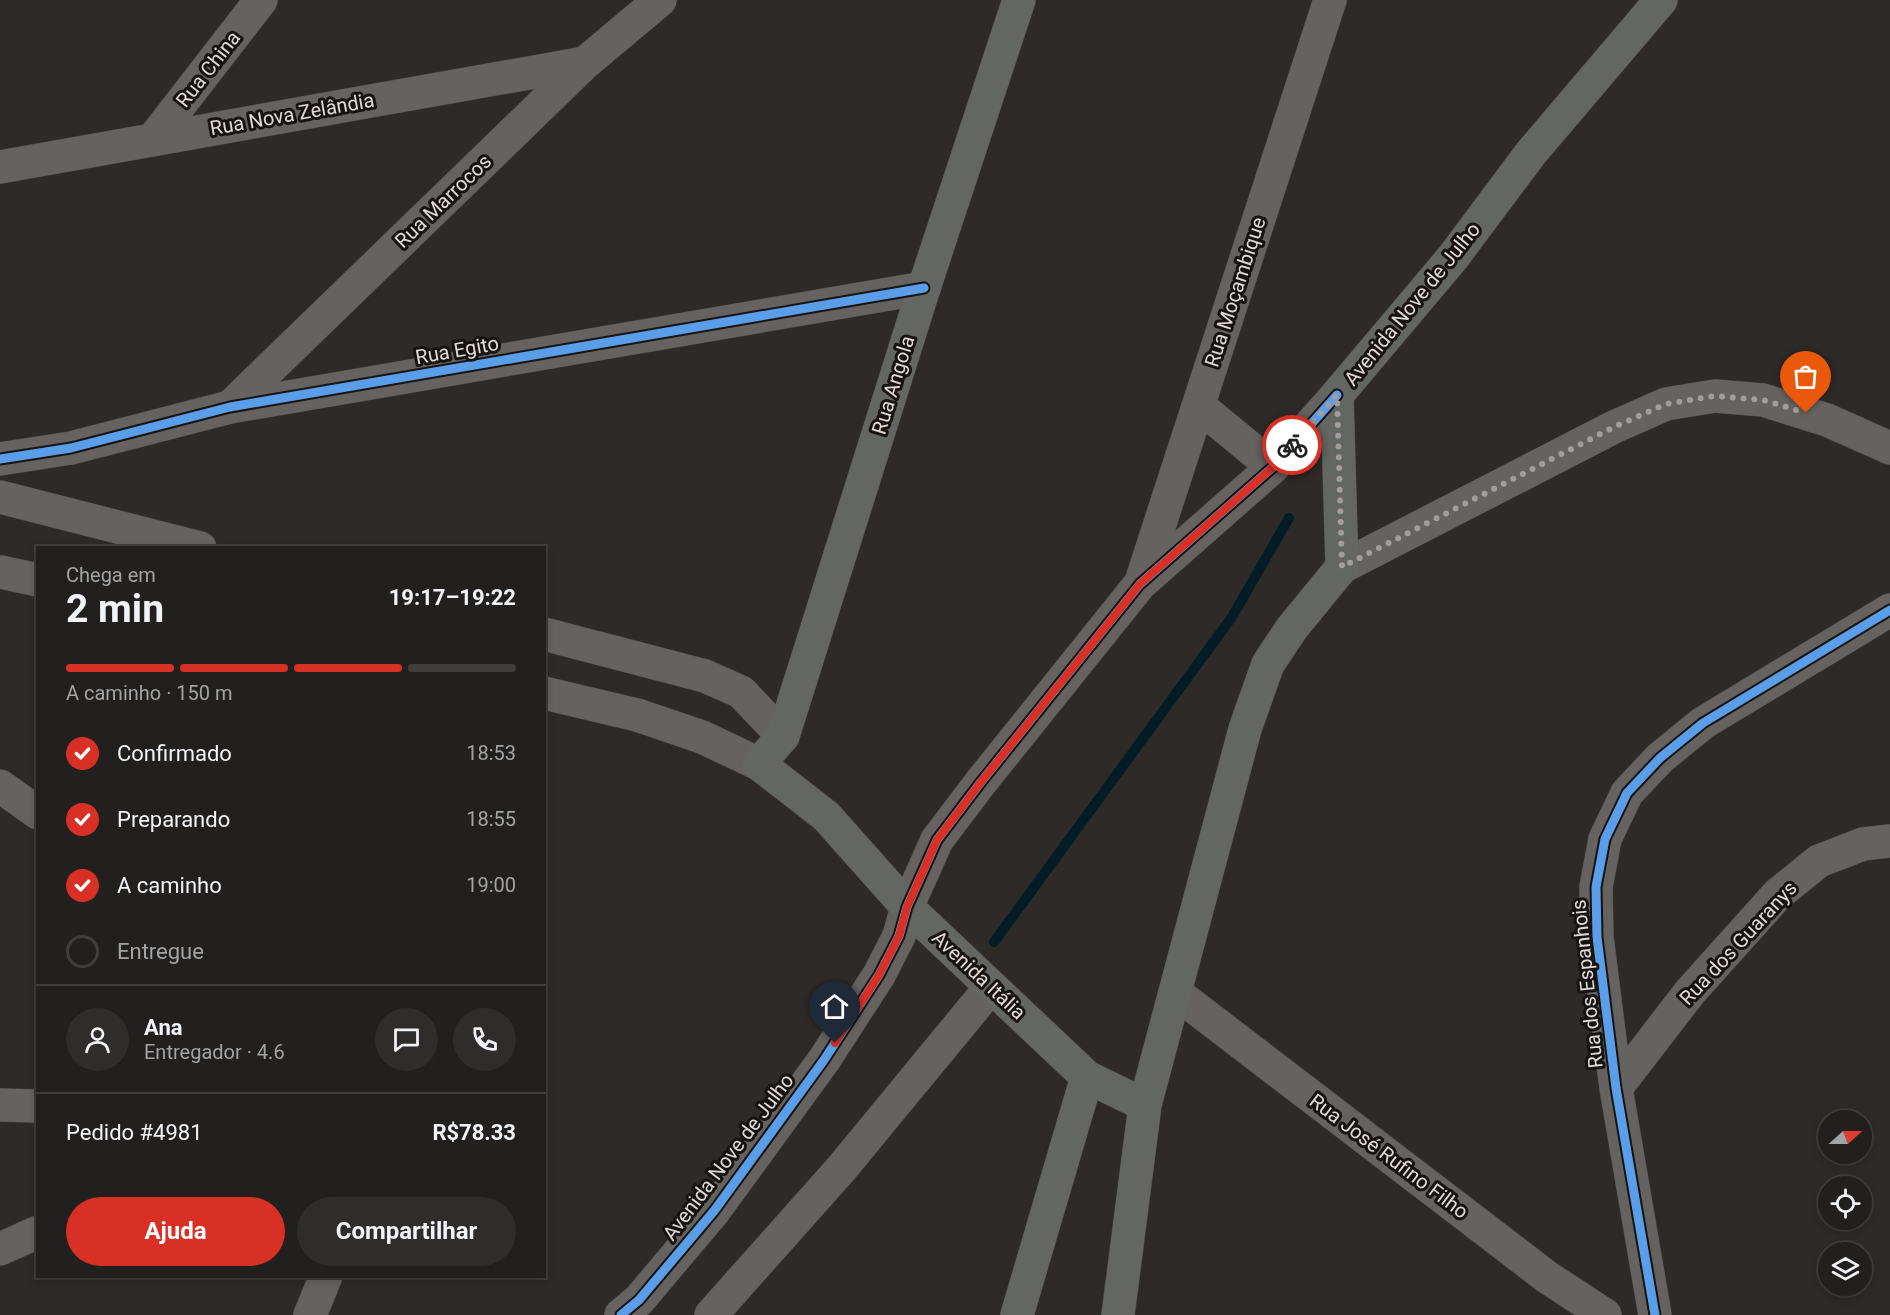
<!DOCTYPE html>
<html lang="pt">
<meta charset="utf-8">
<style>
:root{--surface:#22201e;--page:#2e2d2b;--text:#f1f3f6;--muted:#a2a3a4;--line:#3f3e3c;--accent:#d93025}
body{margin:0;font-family:Roboto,sans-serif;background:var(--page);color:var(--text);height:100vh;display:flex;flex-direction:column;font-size:22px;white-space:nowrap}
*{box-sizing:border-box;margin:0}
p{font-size:20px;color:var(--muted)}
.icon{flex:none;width:33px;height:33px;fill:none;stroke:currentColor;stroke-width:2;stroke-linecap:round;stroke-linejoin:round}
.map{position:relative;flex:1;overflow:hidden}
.sheet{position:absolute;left:36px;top:546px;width:510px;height:732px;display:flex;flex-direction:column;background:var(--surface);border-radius:0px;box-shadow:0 3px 9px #0003,0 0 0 2px var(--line)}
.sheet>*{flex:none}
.needle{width:39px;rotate:69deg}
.buttons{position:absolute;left:1818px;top:1110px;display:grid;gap:12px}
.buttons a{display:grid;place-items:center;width:54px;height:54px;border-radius:50%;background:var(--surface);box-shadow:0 3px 9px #0003,0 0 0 2px var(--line);font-size:30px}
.pin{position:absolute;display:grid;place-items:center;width:51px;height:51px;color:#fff;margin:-62px -26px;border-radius:50% 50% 50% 0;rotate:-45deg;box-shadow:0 0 6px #0007}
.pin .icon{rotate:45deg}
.courier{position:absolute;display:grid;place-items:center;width:60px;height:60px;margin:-30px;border:4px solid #d93025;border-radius:50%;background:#fff;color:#222;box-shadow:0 2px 8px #0007}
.summary em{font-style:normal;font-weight:700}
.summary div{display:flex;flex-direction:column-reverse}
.summary{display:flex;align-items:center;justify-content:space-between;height:102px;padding:0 30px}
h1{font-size:39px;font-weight:700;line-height:45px}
.bar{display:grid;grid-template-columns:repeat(4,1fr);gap:9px 6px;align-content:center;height:72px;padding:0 30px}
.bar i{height:8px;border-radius:4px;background:var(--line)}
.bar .current{background:var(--accent)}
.bar p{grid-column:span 4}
.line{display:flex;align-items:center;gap:15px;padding:0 30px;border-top:2px solid var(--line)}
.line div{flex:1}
.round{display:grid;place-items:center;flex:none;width:63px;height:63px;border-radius:32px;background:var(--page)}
ol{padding:0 30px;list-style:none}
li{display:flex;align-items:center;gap:18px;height:66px}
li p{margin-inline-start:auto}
li .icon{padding:6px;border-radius:50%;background:var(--accent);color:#fff;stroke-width:4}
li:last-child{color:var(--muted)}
li i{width:33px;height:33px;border:3px solid var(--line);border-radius:50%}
.cta{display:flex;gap:12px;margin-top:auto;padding:12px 30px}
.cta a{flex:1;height:69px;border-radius:36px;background:var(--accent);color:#fff;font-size:24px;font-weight:700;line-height:69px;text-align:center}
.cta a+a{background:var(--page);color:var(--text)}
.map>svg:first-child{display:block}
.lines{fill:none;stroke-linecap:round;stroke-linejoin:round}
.stream{stroke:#041c26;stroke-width:10}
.minor-casing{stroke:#4b4744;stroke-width:34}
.major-casing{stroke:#4b4744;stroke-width:34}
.minor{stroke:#656260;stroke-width:33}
.major{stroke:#646664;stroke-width:33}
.cycleway-casing{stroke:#171311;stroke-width:13}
.cycleway{stroke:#5a9eea;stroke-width:9}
.done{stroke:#a29c9a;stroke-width:6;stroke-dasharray:0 10.8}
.route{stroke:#d93025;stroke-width:8}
.labels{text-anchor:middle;stroke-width:6;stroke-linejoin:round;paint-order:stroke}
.street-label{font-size:20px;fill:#e0dad7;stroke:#171311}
</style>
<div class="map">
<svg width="1890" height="1315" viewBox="0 0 1890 1315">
<rect width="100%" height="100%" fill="#2e2a28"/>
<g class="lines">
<path class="stream" d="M994,942L1232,617L1289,518"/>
<g class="minor-casing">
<path id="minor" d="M154,138L261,0
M0,167L585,63
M1199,406L1273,467
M230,407L585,63L660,0
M0,459L71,448L230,407L924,288
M0,497L200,548
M1342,567L1614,427L1666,404L1715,396L1763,400L1827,420L1890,448
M0,572L38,580
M1141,582L1330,0
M544,634L705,676L741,692L783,736
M544,693L637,715L702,737L759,764
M0,786L38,813
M1176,993L1547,1277L1605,1315
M1616,1088L1690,992L1778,894L1819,861L1863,844L1890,841
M0,1105L38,1106
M0,1249L38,1232
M310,1315L326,1276
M621,1315L639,1300L714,1211L824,1060L879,975L899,936L907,907L937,840L981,782L1140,584L1273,467L1337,395
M711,1315L841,1169L991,987
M1655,1315L1616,1088L1597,937L1596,887L1605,839L1627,793L1660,758L1703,723L1890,610"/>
</g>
<g class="major-casing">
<path id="major" d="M1019,0L924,288L783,736L759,764L826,816L907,907L1087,1077L1145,1105
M1017,1315L1087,1077
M1118,1315L1145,1105L1245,729L1268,664L1292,628L1342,567L1337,395L1454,256L1531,153L1661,0"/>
</g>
<use href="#minor" class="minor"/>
<use href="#major" class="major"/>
<g class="cycleway-casing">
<path id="cycleway" d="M0,459L71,448L230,407L924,288
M621,1315L639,1300L714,1211L824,1060L879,975L899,936L907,907L937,840L981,782L1140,584L1273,467L1337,395
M1655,1315L1616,1088L1597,937L1596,887L1605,839L1627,793L1660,758L1703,723L1890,610"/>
</g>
<use href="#cycleway" class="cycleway"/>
</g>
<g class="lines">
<path class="done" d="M1292,445L1337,395L1342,567L1614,427L1666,404L1715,396L1763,400L1806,413"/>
<path class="route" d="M835,1043L879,975L899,936L907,907L937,840L981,782L1140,584L1273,467L1292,445"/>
</g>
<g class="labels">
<g class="street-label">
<text transform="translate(208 69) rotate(-52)" y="7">Rua China</text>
<text transform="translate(292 114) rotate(-10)" y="7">Rua Nova Zelândia</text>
<text transform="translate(443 201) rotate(-44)" y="7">Rua Marrocos</text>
<text transform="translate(1235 292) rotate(-72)" y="7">Rua Moçambique</text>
<text transform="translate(1412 304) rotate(-51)" y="7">Avenida Nove de Julho</text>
<text transform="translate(457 350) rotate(-10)" y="7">Rua Egito</text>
<text transform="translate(893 385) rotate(-73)" y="7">Rua Angola</text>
<text transform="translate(1738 943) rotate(-47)" y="7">Rua dos Guaranys</text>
<text transform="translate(979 975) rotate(43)" y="7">Avenida Itália</text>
<text transform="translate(1587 984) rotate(-96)" y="7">Rua dos Espanhois</text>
<text transform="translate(1389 1156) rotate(37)" y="7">Rua José Rufino Filho</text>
<text transform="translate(728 1157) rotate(-53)" y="7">Avenida Nove de Julho</text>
</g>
</g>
</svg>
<div class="buttons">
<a><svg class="needle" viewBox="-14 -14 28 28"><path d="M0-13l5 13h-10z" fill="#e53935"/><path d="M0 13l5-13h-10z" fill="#a2a3a4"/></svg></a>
<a><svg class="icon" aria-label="locate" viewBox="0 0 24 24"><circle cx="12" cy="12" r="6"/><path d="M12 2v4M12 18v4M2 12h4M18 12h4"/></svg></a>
<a><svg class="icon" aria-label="layers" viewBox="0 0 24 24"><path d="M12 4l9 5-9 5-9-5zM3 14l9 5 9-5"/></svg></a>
</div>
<div class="pin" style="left:1806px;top:413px;background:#ea580c"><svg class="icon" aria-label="bag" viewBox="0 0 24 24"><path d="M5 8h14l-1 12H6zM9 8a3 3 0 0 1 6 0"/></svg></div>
<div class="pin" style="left:835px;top:1043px;background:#1f2937"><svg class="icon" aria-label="home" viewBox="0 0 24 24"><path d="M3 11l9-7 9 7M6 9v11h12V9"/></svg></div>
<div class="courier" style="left:1292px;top:445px"><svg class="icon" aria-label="bike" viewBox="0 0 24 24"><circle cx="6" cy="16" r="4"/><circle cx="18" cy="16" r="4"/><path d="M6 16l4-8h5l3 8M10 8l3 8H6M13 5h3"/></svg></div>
<section class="sheet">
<div class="summary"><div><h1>2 min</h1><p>Chega em</p></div><em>19:17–19:22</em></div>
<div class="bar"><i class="current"></i><i class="current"></i><i class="current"></i><i></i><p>A caminho · 150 m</p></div>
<ol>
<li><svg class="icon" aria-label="check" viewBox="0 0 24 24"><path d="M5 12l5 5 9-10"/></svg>Confirmado<p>18:53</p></li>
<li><svg class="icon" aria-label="check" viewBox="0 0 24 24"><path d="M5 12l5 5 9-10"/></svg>Preparando<p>18:55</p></li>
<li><svg class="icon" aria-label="check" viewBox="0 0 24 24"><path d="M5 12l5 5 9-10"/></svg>A caminho<p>19:00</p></li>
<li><i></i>Entregue</li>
</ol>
<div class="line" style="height:108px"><a class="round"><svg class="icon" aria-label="person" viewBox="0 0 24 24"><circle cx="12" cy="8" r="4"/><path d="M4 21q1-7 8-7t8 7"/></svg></a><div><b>Ana</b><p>Entregador · 4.6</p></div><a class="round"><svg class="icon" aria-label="chat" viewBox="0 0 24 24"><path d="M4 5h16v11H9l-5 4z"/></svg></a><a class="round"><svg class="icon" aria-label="phone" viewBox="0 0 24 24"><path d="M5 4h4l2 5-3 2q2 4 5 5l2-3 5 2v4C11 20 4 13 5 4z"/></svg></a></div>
<div class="line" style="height:78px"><div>Pedido #4981</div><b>R$78.33</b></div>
<div class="cta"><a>Ajuda</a><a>Compartilhar</a></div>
</section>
</div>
